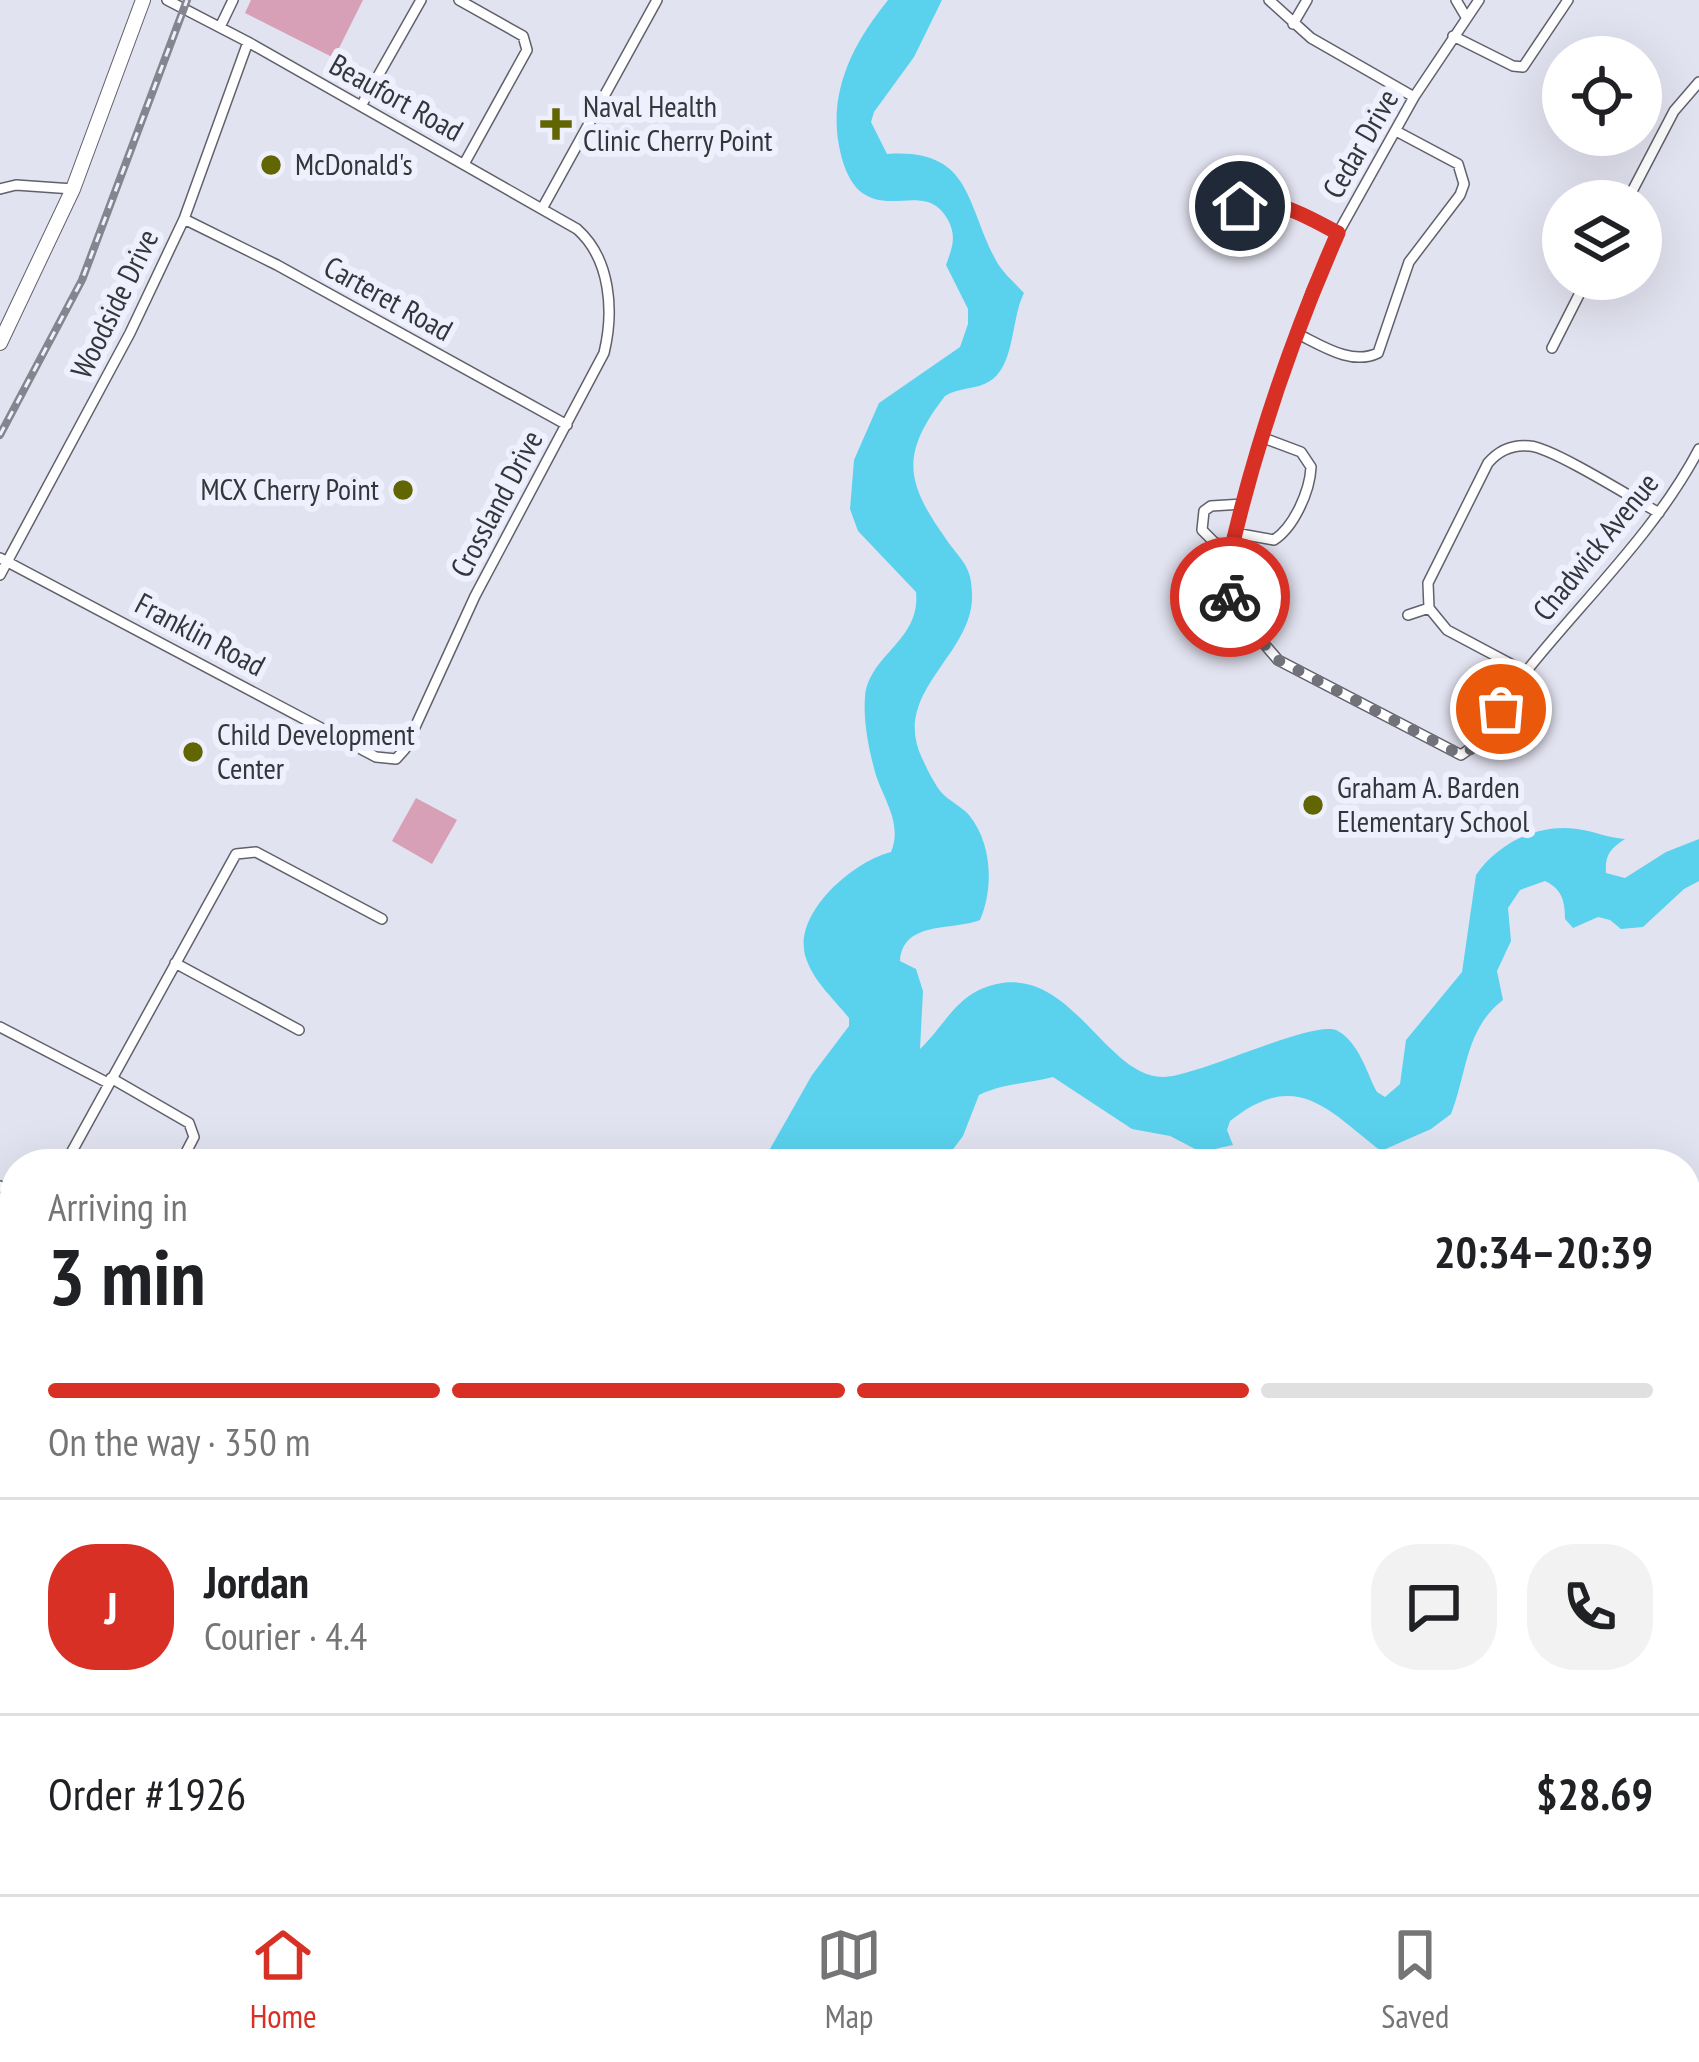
<!DOCTYPE html>
<meta charset="utf-8">
<style>
:root{--surface:#fff;--page:#f2f2f2;--text:#202124;--muted:#757577;--line:#e0e0e0;--accent:#d93025}
body{margin:0;font-family:"PT Sans Narrow",sans-serif;background:var(--page);color:var(--text);height:100vh;display:flex;flex-direction:column;font-size:45px;white-space:nowrap}
*{box-sizing:border-box;margin:0}
p{font-size:39px;color:var(--muted)}
.icon{flex:none;width:66px;height:66px;fill:none;stroke:currentColor;stroke-width:2;stroke-linecap:round;stroke-linejoin:round}
.map{position:relative;flex:1;overflow:hidden}
.details{position:absolute;left:0px;top:1149px;width:1701px;height:747px;display:flex;flex-direction:column;background:var(--surface);border-radius:48px 48px 0 0;box-shadow:0 12px 48px #0002}
.details>*{flex:none}
.buttons{position:absolute;left:1542px;top:36px;display:grid;gap:24px}
.buttons a{display:grid;place-items:center;width:120px;height:120px;border-radius:50%;background:var(--surface);box-shadow:0 12px 48px #0002;font-size:60px}
.pin{position:absolute;display:grid;place-items:center;width:102px;height:102px;color:#fff;margin:-51px;border:6px solid #fff;border-radius:50%;box-shadow:0 3px 12px #0007}
.courier{position:absolute;display:grid;place-items:center;width:120px;height:120px;margin:-60px;border:9px solid #d93025;border-radius:50%;background:#fff;color:#222;box-shadow:0 3px 15px #0007}
.head em{font-style:normal;font-weight:700}
.head div{display:flex;flex-direction:column-reverse}
.head{display:flex;align-items:center;justify-content:space-between;height:204px;padding:0 48px}
h1{font-size:78px;font-weight:700;line-height:90px}
.bar{display:grid;grid-template-columns:repeat(4,1fr);gap:18px 12px;align-content:center;height:144px;padding:0 48px}
.bar i{height:15px;border-radius:9px;background:var(--line)}
.bar .on{background:var(--accent)}
.bar p{grid-column:span 4}
.line{display:flex;align-items:center;gap:30px;padding:0 48px;border-top:3px solid var(--line)}
.line div{flex:1}
.round{display:grid;place-items:center;flex:none;width:126px;height:126px;border-radius:48px;background:var(--page)}
.tabs{display:flex;justify-content:space-around;align-items:center;height:168px;border-top:3px solid var(--line);background:var(--surface);font-size:33px;color:var(--muted)}
.tabs a{display:grid;justify-items:center;gap:6px}
.tabs .on{color:var(--accent)}
.map>svg:first-child{display:block}
.green{fill:#d7a0b6}
.water{fill:#5ad2ee}
.lines{fill:none;stroke-linecap:round;stroke-linejoin:round}
.street-casing{stroke:#61616c;stroke-width:12}
.secondary-casing{stroke:#61616c;stroke-width:16}
.street{stroke:#fff;stroke-width:9}
.secondary{stroke:#fff;stroke-width:14}
.rail-casing{stroke:#84858e;stroke-width:8}
.rail{stroke:#eff0fd;stroke-width:3;stroke-dasharray:9;stroke-linecap:butt}
.done{stroke:#72737a;stroke-width:12;stroke-dasharray:0 21.6}
.route{stroke:#d93025;stroke-width:15}
.poi-dot{fill:#616603;stroke:#eff0fd;stroke-width:4.5}
.labels{text-anchor:middle;stroke-width:12;stroke-linejoin:round;paint-order:stroke}
.street-label{font-size:30px;fill:#35363b;stroke:#eff0fd}
.poi-label{font-size:30px;fill:#35363b;stroke:#eff0fd;text-anchor:start}
</style>
<div class="map">
<svg width="1699" height="1894" viewBox="0 0 1699 1894">
<rect width="100%" height="100%" fill="#e2e3f0"/>
<path class="green" d="M251,0H363L334,58L245,13Z
M416,798L457,820L432,864L392,841Z
M0,1848L15,1857V1881H55L77,1894H0Z"/>
<path class="water" d="M888,0H942L914,57L874,112L871,122L887,154C974,148 965,206 998,264C1005,275 1016,284 1024,293C1011,318 1015,366 990,381C977,390 958,387 945,396C901,453 905,481 944,536C961,562 973,564 972,600C969,655 897,691 919,751C924,763 933,782 941,792C949,801 961,806 969,815C992,843 994,888 980,920C953,931 903,920 900,961L916,969L923,991L920,1049C938,1033 953,1003 977,991C1067,948 1101,1078 1164,1077C1200,1076 1315,1018 1338,1031C1360,1044 1366,1072 1377,1092L1385,1097L1400,1084L1406,1040L1462,972L1476,875C1498,843 1539,823 1577,829C1594,831 1608,838 1625,839C1610,849 1605,855 1606,873L1625,878L1666,852L1699,839V881L1684,889L1643,927L1621,929L1610,920L1598,917L1573,928L1565,919C1565,901 1562,889 1545,881L1520,890L1508,908L1511,941L1497,971L1503,1000C1465,1029 1467,1074 1451,1114L1431,1129L1381,1151C1329,1111 1297,1067 1230,1121L1227,1130L1233,1145L1201,1152L1170,1136L1132,1129L1053,1077C1027,1084 1003,1083 979,1095L963,1136L942,1164H736L752,1160L757,1164L766,1156L812,1075L849,1026V1018C833,998 812,980 805,955C794,912 854,861 891,852C903,823 883,799 875,772C869,750 863,721 865,697C869,654 921,641 916,592L858,531L850,509L854,460L879,403L960,347L968,324V309L946,265C952,248 957,237 948,220C928,183 893,213 864,194C852,187 844,168 841,155C826,96 851,46 888,0Z
M196,1881H585L577,1894H190Z"/>
<g class="lines">
<g class="street-casing">
<path id="street" d="M459,0L523,36L527,50L464,164
M1269,0L1311,38L1414,97
M1456,0L1466,17
M1293,24L1307,0
M220,27L233,0
M1453,36L1513,66L1523,67L1568,0
M361,106L421,0
M0,189L16,185L73,189
M1627,201L1674,111L1699,82
M543,207L657,0
M1227,217C1264,187 1301,215 1338,233
M184,219L277,265L567,425
M1296,333C1321,345 1351,366 1378,353L1409,262L1460,195L1464,184L1458,164L1396,131
M1552,348L1587,279
M1235,533L1274,540C1294,527 1310,491 1311,467L1301,452L1261,437
M1231,549L1214,542L1202,530L1204,511L1211,506L1243,504
M0,558L376,757L396,759L405,749L475,596L604,353C614,312 611,259 577,229L248,42L167,0
M0,575L130,333L184,219L248,42
M1210 617a20 20 0 1 1 40 0a20 20 0 1 1-40 0Z
M1226,598L1230,555L1260,440L1312,291L1338,233L1414,97L1479,0
M1408,615L1429,608
M1248,625L1278,660L1461,755C1492,736 1507,696 1529,668C1586,597 1656,531 1699,449
M1526,672L1447,630L1429,608L1428,583L1488,463C1499,450 1512,444 1530,446C1553,448 1634,499 1659,513
M175,963L299,1030
M0,1027L108,1083
M111,1078L189,1123L194,1137L180,1164
M65,1164L236,854L256,852L382,919
M0,1186L15,1195
M0,1284L15,1257
M0,1333L15,1341
M0,1457L15,1458
M1686,1666L1699,1667
M0,1669L15,1677
M1118,1881L1157,1894
M1356,1881L1374,1894
M654,1883L765,1894
M781,1894L794,1881
M967,1894L972,1881
M1488,1894L1496,1881
M1676,1894L1699,1877"/>
</g>
<g class="secondary-casing">
<path id="secondary" d="M0,343L73,189L143,0"/>
</g>
<use href="#street" class="street"/>
<use href="#secondary" class="secondary"/>
<g class="rail-casing">
<path id="rail" d="M0,435L82,280L187,0"/>
</g>
<use href="#rail" class="rail"/>
</g>
<g class="lines">
<path class="done" d="M1230,597L1244,603L1250,615L1248,625L1278,660L1461,755L1476,746L1501,709"/>
<path class="route" d="M1230,597L1226,598L1225,577C1251,458 1289,344 1338,233C1307,217 1276,196 1240,206"/>
</g>
<g class="poi-dot">
<path d="M550 106h12v12h12v12h-12v12h-12v-12h-12v-12h12z"/>
<circle cx="271" cy="165" r="12"/>
<circle cx="403" cy="490" r="12"/>
<circle cx="193" cy="752" r="12"/>
<circle cx="1313" cy="805" r="12"/>
</g>
<g class="labels">
<g class="street-label">
<text transform="translate(396 98) rotate(29)" y="10">Beaufort Road</text>
<text transform="translate(1361 144) rotate(-60)" y="10">Cedar Drive</text>
<text transform="translate(388 299) rotate(29)" y="10">Carteret Road</text>
<text transform="translate(115 304) rotate(-64)" y="10">Woodside Drive</text>
<text transform="translate(497 504) rotate(-62)" y="10">Crossland Drive</text>
<text transform="translate(1596 547) rotate(-51)" y="10">Chadwick Avenue</text>
<text transform="translate(200 635) rotate(28)" y="10">Franklin Road</text>
</g>
<g class="poi-label">
<text x="583" y="117">Naval Health<tspan x="583" dy="34">Clinic Cherry Point</tspan></text>
<text x="295" y="175">McDonald's</text>
<text x="379" y="500" text-anchor="end">MCX Cherry Point</text>
<text x="217" y="745">Child Development<tspan x="217" dy="34">Center</tspan></text>
<text x="1337" y="798">Graham A. Barden<tspan x="1337" dy="34">Elementary School</tspan></text>
</g>
</g>
</svg>
<div class="buttons">
<a><svg class="icon" aria-label="locate" viewBox="0 0 24 24"><circle cx="12" cy="12" r="6"/><path d="M12 2v4M12 18v4M2 12h4M18 12h4"/></svg></a>
<a><svg class="icon" aria-label="layers" viewBox="0 0 24 24"><path d="M12 4l9 5-9 5-9-5zM3 14l9 5 9-5"/></svg></a>
</div>
<div class="pin" style="left:1501px;top:709px;background:#ea580c"><svg class="icon" aria-label="bag" viewBox="0 0 24 24"><path d="M5 8h14l-1 12H6zM9 8a3 3 0 0 1 6 0"/></svg></div>
<div class="pin" style="left:1240px;top:206px;background:#1f2937"><svg class="icon" aria-label="home" viewBox="0 0 24 24"><path d="M3 11l9-7 9 7M6 9v11h12V9"/></svg></div>
<div class="courier" style="left:1230px;top:597px"><svg class="icon" aria-label="bike" viewBox="0 0 24 24"><circle cx="6" cy="16" r="4"/><circle cx="18" cy="16" r="4"/><path d="M6 16l4-8h5l3 8M10 8l3 8H6M13 5h3"/></svg></div>
<section class="details">
<div class="head"><div><h1>3 min</h1><p>Arriving in</p></div><em>20:34–20:39</em></div>
<div class="bar"><i class="on"></i><i class="on"></i><i class="on"></i><i></i><p>On the way · 350 m</p></div>
<div class="line" style="height:216px"><b class="round" style="background:var(--accent);color:#fff">J</b><div><b>Jordan</b><p>Courier · 4.4</p></div><a class="round"><svg class="icon" aria-label="chat" viewBox="0 0 24 24"><path d="M4 5h16v11H9l-5 4z"/></svg></a><a class="round"><svg class="icon" aria-label="phone" viewBox="0 0 24 24"><path d="M5 4h4l2 5-3 2q2 4 5 5l2-3 5 2v4C11 20 4 13 5 4z"/></svg></a></div>
<div class="line" style="height:156px"><div>Order #1926</div><b>$28.69</b></div>
</section>
</div>
<nav class="tabs">
<a class="on"><svg class="icon" aria-label="home" viewBox="0 0 24 24"><path d="M3 11l9-7 9 7M6 9v11h12V9"/></svg>Home</a>
<a><svg class="icon" aria-label="map" viewBox="0 0 24 24"><path d="M3 6l6-2 6 2 6-2v14l-6 2-6-2-6 2zM9 4v14M15 6v14"/></svg>Map</a>
<a><svg class="icon" aria-label="saved" viewBox="0 0 24 24"><path d="M7 4h10v16l-5-4-5 4z"/></svg>Saved</a>
</nav>
